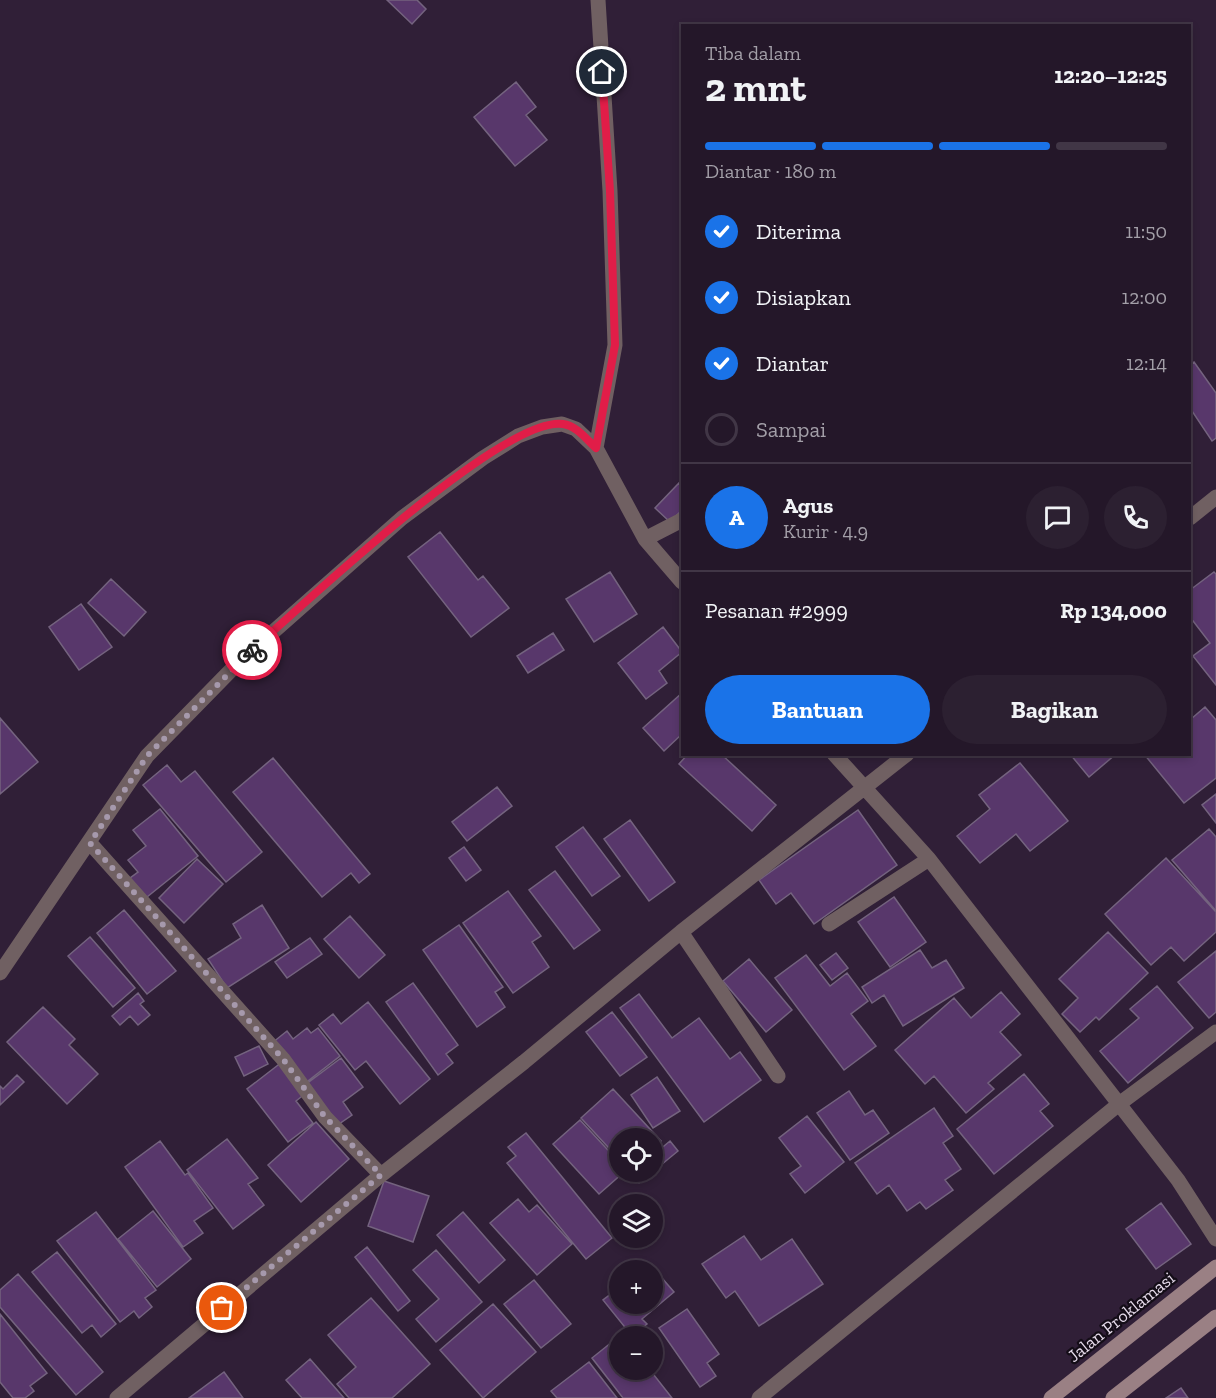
<!DOCTYPE html>
<html lang="id">
<meta charset="utf-8">
<style>
:root{--surface:#241729;--page:#2c2031;--text:#f1f3f6;--muted:#a39fa8;--line:#413646;--accent:#1a73e8}
body{margin:0;font-family:"Zilla Slab",serif;background:var(--page);color:var(--text);height:100vh;display:flex;flex-direction:column;font-size:22px;white-space:nowrap}
*{box-sizing:border-box;margin:0}
p{font-size:20px;color:var(--muted)}
.icon{flex:none;width:33px;height:33px;fill:none;stroke:currentColor;stroke-width:2;stroke-linecap:round;stroke-linejoin:round}
.map{position:relative;flex:1;overflow:hidden}
.sheet{position:absolute;left:681px;top:24px;width:510px;height:732px;display:flex;flex-direction:column;background:var(--surface);border-radius:0px;box-shadow:0 3px 9px #0003,0 0 0 2px var(--line)}
.sheet>*{flex:none}
.tools{position:absolute;left:609px;top:1128px;display:grid;gap:12px}
.tools a{display:grid;place-items:center;width:54px;height:54px;border-radius:50%;background:var(--surface);box-shadow:0 3px 9px #0003,0 0 0 2px var(--line);font-size:30px}
.pin{position:absolute;display:grid;place-items:center;width:51px;height:51px;color:#fff;margin:-26px;border:3px solid #fff;border-radius:50%;box-shadow:0 2px 6px #0007}
.courier{position:absolute;display:grid;place-items:center;width:60px;height:60px;margin:-30px;border:4px solid #e11d48;border-radius:50%;background:#fff;color:#222;box-shadow:0 2px 8px #0007}
.headline em{font-style:normal;font-weight:800}
.headline div{display:flex;flex-direction:column-reverse}
.headline{display:flex;align-items:center;justify-content:space-between;height:102px;padding:0 24px}
h1{font-size:39px;font-weight:800;line-height:45px}
.bar{display:grid;grid-template-columns:repeat(4,1fr);gap:9px 6px;align-content:center;height:72px;padding:0 24px}
.bar i{height:8px;border-radius:4px;background:var(--line)}
.bar .on{background:var(--accent)}
.bar p{grid-column:span 4}
.line{display:flex;align-items:center;gap:15px;padding:0 24px;border-top:2px solid var(--line)}
.line div{flex:1}
.round{display:grid;place-items:center;flex:none;width:63px;height:63px;border-radius:32px;background:var(--page)}
ol{padding:0 24px;list-style:none}
li{display:flex;align-items:center;gap:18px;height:66px}
li p{margin-inline-start:auto}
li .icon{padding:6px;border-radius:50%;background:var(--accent);color:#fff;stroke-width:4}
li:last-child{color:var(--muted)}
li i{width:33px;height:33px;border:3px solid var(--line);border-radius:50%}
.action{display:flex;gap:12px;margin-top:auto;padding:12px 24px}
.action a{flex:1;height:69px;border-radius:36px;background:var(--accent);color:#fff;font-size:24px;font-weight:800;line-height:69px;text-align:center}
.action a+a{background:var(--page);color:var(--text)}
.map>svg:first-child{display:block}
.building{fill:#58376b;stroke:#74637f;stroke-width:1.5}
.lines{fill:none;stroke-linecap:round;stroke-linejoin:round}
.street{stroke:#706062;stroke-width:15}
.secondary{stroke:#9a8084;stroke-width:15}
.done{stroke:#a699ac;stroke-width:6;stroke-dasharray:0 10.8}
.route{stroke:#e11d48;stroke-width:8}
.labels{text-anchor:middle;stroke-width:4.5;stroke-linejoin:round;paint-order:stroke}
.street-label{font-size:18px;fill:#e6dbeb;stroke:#140d17}
</style>
<div class="map">
<svg width="1216" height="1398" viewBox="0 0 1216 1398">
<rect width="100%" height="100%" fill="#301f37"/>
<path class="building" d="M387,0H417L426,9L412,24Z
M516,82L536,107L526,115L547,140L515,166L474,117Z
M1194,362L1216,393V438L1212,441L1190,408V365Z
M679,483L682,487V510L670,522L655,508Z
M440,532L478,580L483,576L509,608L471,637L408,557Z
M610,572L637,614L594,642L566,599Z
M1214,572L1216,574V685L1193,656L1210,643L1190,617V590Z
M111,579L146,612L124,636L88,603Z
M81,604L112,647L79,670L49,627Z
M663,627L682,652L659,671L667,683L646,699L618,663Z
M553,633L564,650L528,673L517,656Z
M682,693V734L664,751L643,728Z
M1205,707L1216,720V778L1184,803L1144,754H1190V717L1191,719Z
M0,718L38,762L0,794Z
M688,754H721L776,805L752,831L679,764Z
M1070,754H1116L1089,777Z
M273,758L370,874L359,883L351,873L322,897L233,792Z
M1020,763L1068,821L1030,851L1016,834L980,863L957,836L990,809L979,795Z
M167,765L181,782L195,771L262,852L226,882L143,785Z
M497,787L512,806L467,841L452,822Z
M1216,794V823L1202,805Z
M160,809L198,856L142,901L126,881L138,872L128,860L146,846L133,830Z
M858,810L897,865L814,924L791,893L776,904L759,880Z
M630,820L675,882L649,901L604,839Z
M583,827L620,876L592,896L556,847Z
M1209,829L1216,837V911L1172,860Z
M464,847L481,870L466,881L449,858Z
M1166,858L1216,912V932L1184,961L1171,947L1151,965L1105,914Z
M197,859L223,884L184,923L159,898Z
M555,871L600,930L574,949L529,890Z
M508,891L541,936L532,942L549,967L513,993L463,923Z
M894,897L926,942L890,967L858,922Z
M262,905L289,948L227,988L208,959L241,938L233,924Z
M124,910L176,971L147,994L97,933Z
M350,916L385,955L359,978L324,939Z
M459,925L503,987L495,992L505,1007L477,1027L423,950Z
M1108,932L1148,973L1099,1020L1096,1017L1080,1032L1062,1014L1078,998L1059,979Z
M90,937L135,988L113,1007L68,956Z
M310,938L322,954L287,978L275,962Z
M920,950L932,968L946,960L964,988L903,1026L884,995L872,1003L862,987Z
M1216,951V1012L1209,1018L1178,982Z
M836,953L848,968L832,980L820,965Z
M806,955L830,986L847,973L868,1001L851,1014L876,1046L844,1070L775,978Z
M749,959L792,1010L766,1032L723,981Z
M413,983L458,1045L446,1054L453,1063L438,1075L386,1002Z
M1157,986L1193,1028L1128,1083L1100,1051L1139,1018L1130,1009Z
M1001,992L1020,1014L1000,1032L1021,1055L988,1083L994,1089L966,1113L934,1076L925,1084L895,1050L954,998L971,1018Z
M138,993L144,1001L140,1004L150,1015L138,1025L130,1016L120,1025L112,1016Z
M639,994L672,1038L699,1018L730,1059L740,1052L761,1080L704,1122L620,1008Z
M368,1002L430,1079L400,1104L366,1061L355,1070L319,1025L333,1014L341,1024Z
M43,1007L75,1039L69,1045L98,1074L67,1104L7,1042Z
M612,1012L647,1057L620,1076L586,1032Z
M307,1028L311,1033L318,1028L340,1056L304,1084L272,1043L287,1031L293,1039Z
M259,1046L268,1064L244,1076L235,1057Z
M341,1058L363,1087L343,1102L352,1115L336,1126L305,1085Z
M282,1062L306,1093L296,1101L313,1123L288,1142L247,1089Z
M1024,1074L1049,1104L1040,1111L1053,1126L994,1174L957,1129Z
M17,1075L24,1082L0,1105V1086L3,1089Z
M657,1077L680,1111L653,1128L631,1095Z
M613,1089L661,1141L652,1149V1138H620V1160L581,1118Z
M849,1091L865,1115L873,1110L889,1133L850,1160L817,1113Z
M934,1108L953,1136L943,1143L961,1169L945,1180L953,1190L926,1209L920,1202L907,1211L889,1185L877,1194L855,1163Z
M807,1116L844,1162L805,1193L790,1174L801,1166L779,1138Z
M580,1120L620,1163V1172H624L599,1194L553,1144Z
M316,1122L349,1159L301,1202L268,1165Z
M526,1133L612,1238L586,1259L507,1163L516,1156L508,1147Z
M227,1139L258,1178L248,1184L264,1205L233,1229L187,1170Z
M160,1141L185,1175L188,1173L213,1208L194,1221L203,1233L183,1247L125,1167Z
M670,1141L678,1151L639,1183L631,1174L634,1172H652V1156Z
M384,1181L429,1196L413,1242L368,1226Z
M518,1199L529,1212L537,1205L572,1244L537,1275L490,1223Z
M1161,1203L1191,1244L1156,1269L1126,1229Z
M153,1211L191,1259L157,1287L118,1239Z
M96,1212L156,1290L145,1298L152,1307L139,1318L134,1311L120,1322L57,1241Z
M463,1212L505,1260L479,1283L437,1235Z
M744,1236L761,1260L792,1239L823,1284L759,1326L735,1291L726,1298L702,1264Z
M367,1247L410,1301L398,1311L355,1257Z
M436,1250L482,1302L436,1342L416,1319L439,1299L413,1270Z
M57,1252L116,1324L101,1337L92,1325L82,1333L32,1272Z
M649,1263L674,1292L642,1319L647,1324L632,1336L603,1300L620,1287V1304H652V1270H639Z
M18,1274L103,1372L76,1395L0,1307V1290Z
M534,1280L571,1324L541,1348L504,1304Z
M371,1298L430,1364L392,1398H349L337,1384L356,1367L328,1335Z
M493,1304L536,1352L483,1398L440,1350Z
M687,1309L719,1354L707,1363L716,1376L700,1387L659,1328Z
M0,1314L47,1373L30,1386L34,1391L25,1398H13L0,1382Z
M622,1334L624,1336H620V1370H650L672,1398H623L592,1358Z
M310,1359L344,1398H302L286,1380Z
M589,1362L617,1398H557L551,1391Z
M224,1372L243,1398H189Z
M1181,1388L1188,1398H1166Z"/>
<g class="lines">
<path class="street" d="M596,448L615,345L610,191L598,0
M1190,518L1216,497
M645,539L682,520
M834,754L929,859L1178,1180L1216,1239
M90,843L283,1059L325,1117L381,1175
M829,924L929,859
M681,932L778,1076
M0,973L147,756L238,663L402,518L483,458L518,436L542,427L562,424L576,429L596,448L645,539L682,582
M117,1398L381,1175L524,1062L681,932L907,754
M759,1398L1119,1104L1216,1032"/>
<path class="secondary" d="M1051,1398L1216,1267
M1113,1398L1216,1317"/>
</g>
<g class="lines">
<path class="done" d="M222,1308L381,1175L325,1117L283,1059L90,843L147,756L252,650"/>
<path class="route" d="M252,650C302,606 504,415 563,424C577,426 586,439 596,448L615,345L610,191L602,72"/>
</g>
<g class="labels">
<g class="street-label">
<text transform="translate(1121 1317) rotate(-39)" y="6">Jalan Proklamasi</text>
</g>
</g>
</svg>
<div class="tools">
<a><svg class="icon" aria-label="locate" viewBox="0 0 24 24"><circle cx="12" cy="12" r="6"/><path d="M12 2v4M12 18v4M2 12h4M18 12h4"/></svg></a>
<a><svg class="icon" aria-label="layers" viewBox="0 0 24 24"><path d="M12 4l9 5-9 5-9-5zM3 14l9 5 9-5"/></svg></a>
<a>+</a>
<a>−</a>
</div>
<div class="pin" style="left:222px;top:1308px;background:#ea580c"><svg class="icon" aria-label="bag" viewBox="0 0 24 24"><path d="M5 8h14l-1 12H6zM9 8a3 3 0 0 1 6 0"/></svg></div>
<div class="pin" style="left:602px;top:72px;background:#1f2937"><svg class="icon" aria-label="home" viewBox="0 0 24 24"><path d="M3 11l9-7 9 7M6 9v11h12V9"/></svg></div>
<div class="courier" style="left:252px;top:650px"><svg class="icon" aria-label="bike" viewBox="0 0 24 24"><circle cx="6" cy="16" r="4"/><circle cx="18" cy="16" r="4"/><path d="M6 16l4-8h5l3 8M10 8l3 8H6M13 5h3"/></svg></div>
<section class="sheet">
<div class="headline"><div><h1>2 mnt</h1><p>Tiba dalam</p></div><em>12:20–12:25</em></div>
<div class="bar"><i class="on"></i><i class="on"></i><i class="on"></i><i></i><p>Diantar · 180 m</p></div>
<ol>
<li><svg class="icon" aria-label="check" viewBox="0 0 24 24"><path d="M5 12l5 5 9-10"/></svg>Diterima<p>11:50</p></li>
<li><svg class="icon" aria-label="check" viewBox="0 0 24 24"><path d="M5 12l5 5 9-10"/></svg>Disiapkan<p>12:00</p></li>
<li><svg class="icon" aria-label="check" viewBox="0 0 24 24"><path d="M5 12l5 5 9-10"/></svg>Diantar<p>12:14</p></li>
<li><i></i>Sampai</li>
</ol>
<div class="line" style="height:108px"><b class="round" style="background:var(--accent);color:#fff">A</b><div><b>Agus</b><p>Kurir · 4.9</p></div><a class="round"><svg class="icon" aria-label="chat" viewBox="0 0 24 24"><path d="M4 5h16v11H9l-5 4z"/></svg></a><a class="round"><svg class="icon" aria-label="phone" viewBox="0 0 24 24"><path d="M5 4h4l2 5-3 2q2 4 5 5l2-3 5 2v4C11 20 4 13 5 4z"/></svg></a></div>
<div class="line" style="height:78px"><div>Pesanan #2999</div><b>Rp 134,000</b></div>
<div class="action"><a>Bantuan</a><a>Bagikan</a></div>
</section>
</div>
